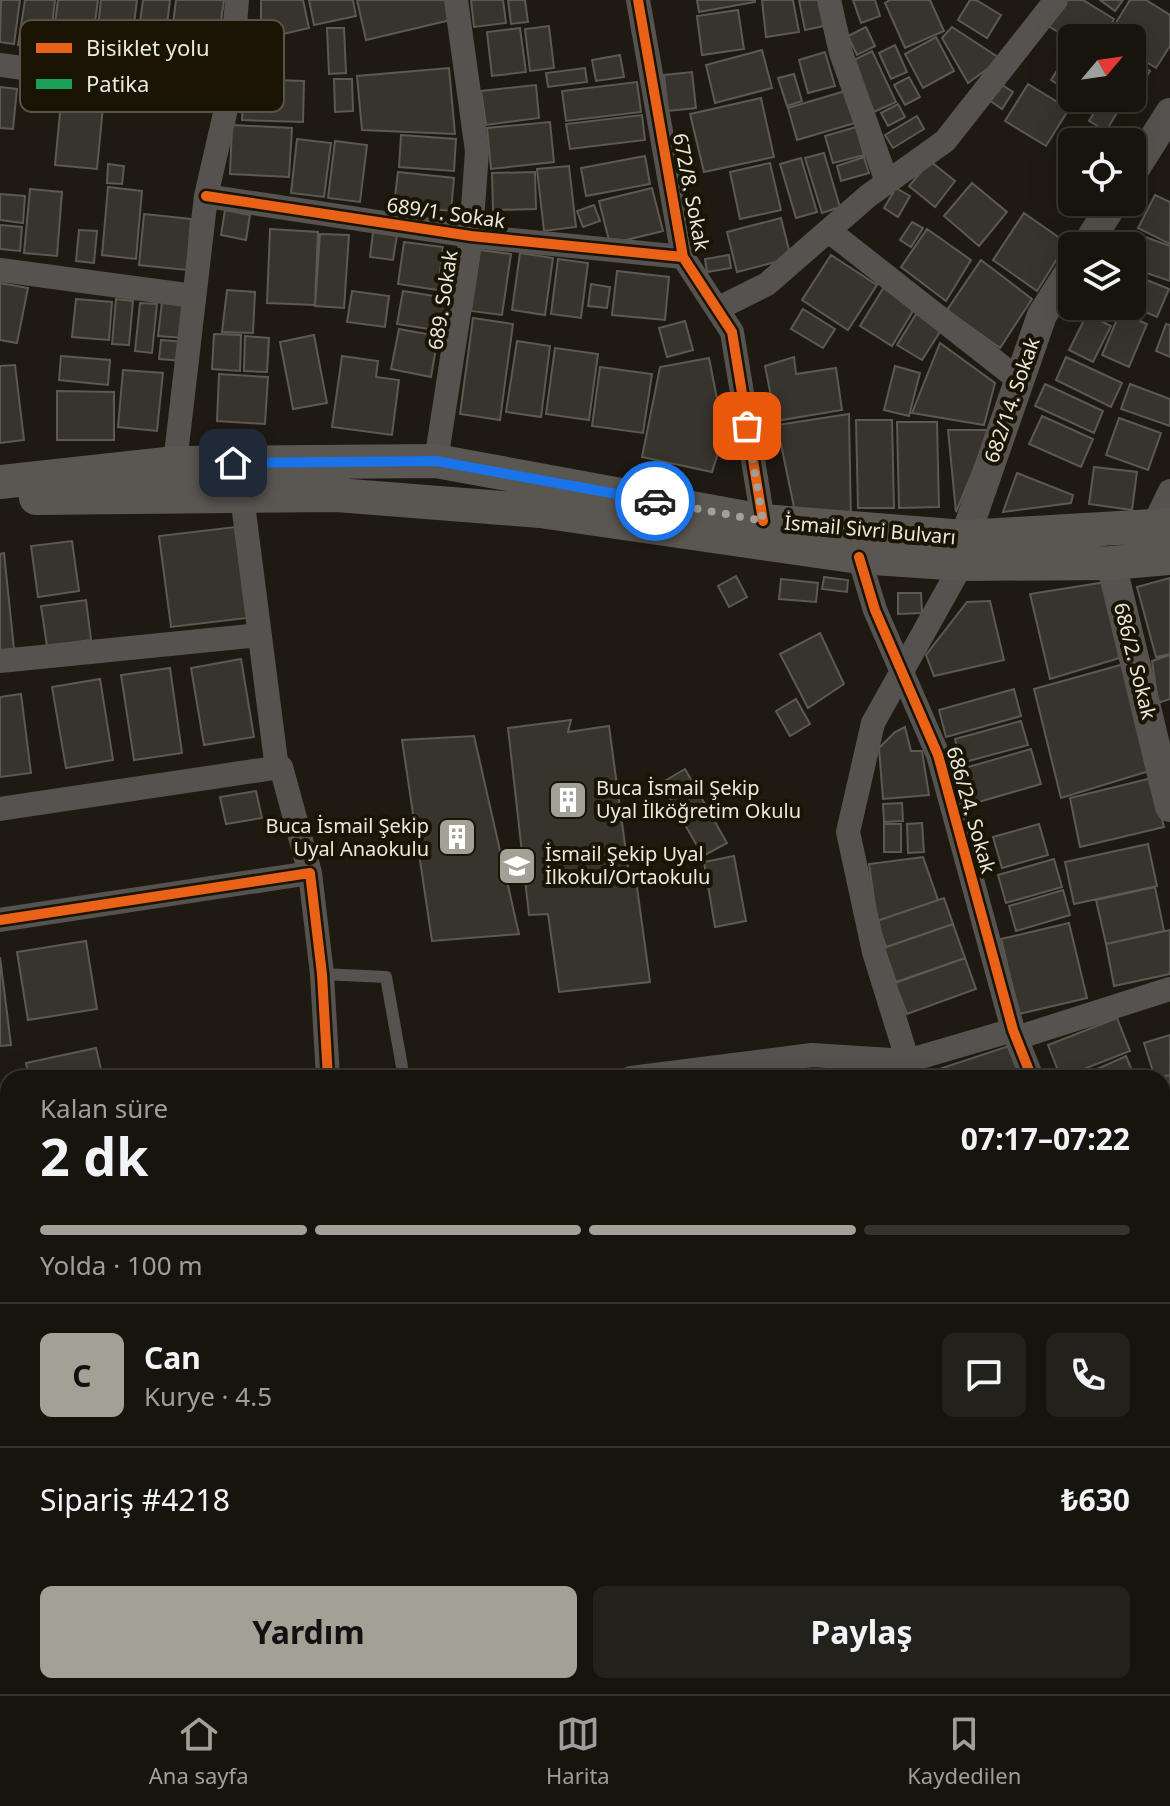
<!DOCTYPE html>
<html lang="tr">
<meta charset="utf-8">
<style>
:root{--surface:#16140d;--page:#23211b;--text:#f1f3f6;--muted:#9e9e9d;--line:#35332e;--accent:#a3a096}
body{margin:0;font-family:"Noto Sans",sans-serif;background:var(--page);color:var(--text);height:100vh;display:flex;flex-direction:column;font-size:30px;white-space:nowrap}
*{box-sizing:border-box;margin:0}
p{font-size:26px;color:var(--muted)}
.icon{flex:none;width:44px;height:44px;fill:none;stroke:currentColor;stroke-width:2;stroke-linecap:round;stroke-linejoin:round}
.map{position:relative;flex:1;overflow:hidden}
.sheet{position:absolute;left:0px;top:1070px;width:1170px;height:624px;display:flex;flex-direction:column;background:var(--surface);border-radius:24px 24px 0 0;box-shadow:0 8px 32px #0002,0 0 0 2px var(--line)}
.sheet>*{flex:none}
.needle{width:52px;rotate:61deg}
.fabs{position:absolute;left:1058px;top:24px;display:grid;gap:16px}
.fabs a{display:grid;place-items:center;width:88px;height:88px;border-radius:12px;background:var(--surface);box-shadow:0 8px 32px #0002,0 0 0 2px var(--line);font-size:40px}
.pin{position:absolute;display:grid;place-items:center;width:68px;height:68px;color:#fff;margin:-34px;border-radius:16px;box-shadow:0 4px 12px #0006}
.courier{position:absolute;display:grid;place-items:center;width:80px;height:80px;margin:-40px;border:6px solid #1a73e8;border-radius:50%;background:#fff;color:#222;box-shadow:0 2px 10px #0007}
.headline em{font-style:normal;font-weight:700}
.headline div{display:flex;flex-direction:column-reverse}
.headline{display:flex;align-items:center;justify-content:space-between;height:136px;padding:0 40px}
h1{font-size:52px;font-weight:700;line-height:60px}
.bar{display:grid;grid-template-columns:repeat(4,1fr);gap:12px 8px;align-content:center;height:96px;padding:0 40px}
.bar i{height:10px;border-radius:6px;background:var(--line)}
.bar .selected{background:var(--accent)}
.bar p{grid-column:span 4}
.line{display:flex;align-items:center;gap:20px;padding:0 40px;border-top:2px solid var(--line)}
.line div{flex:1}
.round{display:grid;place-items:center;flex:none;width:84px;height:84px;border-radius:12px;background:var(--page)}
.cta{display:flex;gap:16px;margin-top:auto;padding:16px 40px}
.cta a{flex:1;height:92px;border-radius:12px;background:var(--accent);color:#111;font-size:32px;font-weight:700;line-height:92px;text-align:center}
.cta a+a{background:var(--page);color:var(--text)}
.dock{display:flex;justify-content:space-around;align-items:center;height:112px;border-top:2px solid var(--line);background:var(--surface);font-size:22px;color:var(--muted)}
.dock a{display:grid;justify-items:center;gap:4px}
.dock .selected{color:var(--accent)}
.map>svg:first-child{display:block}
.building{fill:#37342d;stroke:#5c5951;stroke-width:2}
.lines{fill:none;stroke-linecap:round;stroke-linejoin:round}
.service{stroke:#565250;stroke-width:12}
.minor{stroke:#565250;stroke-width:24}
.tertiary{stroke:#565250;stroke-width:30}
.secondary{stroke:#5a5651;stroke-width:34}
.quiet{stroke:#1a9f57;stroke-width:8;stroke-dasharray:16 8;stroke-linecap:butt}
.cycleway-casing{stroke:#191404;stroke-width:15}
.cycleway{stroke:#ea6118;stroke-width:10}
.done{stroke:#a3a096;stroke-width:8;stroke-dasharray:0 14.4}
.route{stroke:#1a73e8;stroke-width:10}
.labels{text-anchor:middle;stroke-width:8;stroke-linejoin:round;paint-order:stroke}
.street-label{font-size:20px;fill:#ebe8dd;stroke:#191404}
.poi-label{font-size:20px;fill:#ebe8dd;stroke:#191404;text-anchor:start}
.key{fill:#191404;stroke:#585445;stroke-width:2}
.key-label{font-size:22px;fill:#ebe8dd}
</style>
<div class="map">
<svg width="1170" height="1694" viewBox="0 0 1170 1694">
<rect width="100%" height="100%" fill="#1e1a11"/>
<path class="building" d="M1,0H20L14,44L0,42Z
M25,0H55L49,49L18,45Z
M58,0H98L93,36L54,31Z
M101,0H137L133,32L98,27Z
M143,0H170L165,41L138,37Z
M176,0H224L215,62L169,55Z
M261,0H303L309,28L261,39Z
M309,0H353L356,16L314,25Z
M357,0H451L455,19L366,40Z
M471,0H503L506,23L474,27Z
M508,0H525L528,22L511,24Z
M697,0H755V2L699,12Z
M762,0H793L799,32L766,37Z
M799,0H819L824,26L805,30Z
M853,0H875L880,16L861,23Z
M890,0H930L944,31L905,48L885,3Z
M970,0H976L1001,15L987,38L958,20Z
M1064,0H1083L1114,19L1103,38H1072V40L1048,26Z
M1100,0H1123L1115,11Z
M1130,0H1146L1170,15V46L1156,68L1132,53V38L1107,37Z
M738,10L744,49L702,55L697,16Z
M549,26L554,68L530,71L525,29Z
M866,27L875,46L857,55L848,36Z
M952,27L1001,59L968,83L942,38Z
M327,28H344L346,73L329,74Z
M520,28L526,72L492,76L487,32Z
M936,37L954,71L923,88L905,54Z
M895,45L907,72L891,79L879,53Z
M1071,48L1072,49V93L1051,80Z
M762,50L772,88L715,103L706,65Z
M872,51L896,102L874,112L850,62Z
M825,52L835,86L808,93L799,60Z
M620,55L624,77L596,81L592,60Z
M1132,60L1150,71L1133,97L1132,96Z
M449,68L455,134L362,130L357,76Z
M585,68L587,82L548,87L546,73Z
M692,72L696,108L668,111L664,75Z
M794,74L802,101L787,106L778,78Z
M909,77L920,97L905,105L894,85Z
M244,79L304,81L303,122L242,120Z
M334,79H352L353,111L335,112Z
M637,82L641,112L566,121L562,91Z
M999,83L1013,92L1002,109L989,100Z
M1028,84L1069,109L1046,146L1005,121Z
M536,85L539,118L486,125L481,91Z
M0,87L17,89L13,129L0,128Z
M845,91L855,123L797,140L788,108Z
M62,92L104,96L97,169L55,165Z
M761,98L774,157L704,172L690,114Z
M1074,98H1097L1089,112L1072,102Z
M1103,98H1126L1106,131L1089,121Z
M898,104L905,117L888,126L881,113Z
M642,115L645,140L570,149L566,124Z
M917,116L924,129L893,148L885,135Z
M550,122L554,162L491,169L487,128Z
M232,125L292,128L289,177L230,174Z
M856,127L864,155L833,163L825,136Z
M401,135L456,139L454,171L399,167Z
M297,139L331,143L324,197L291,193Z
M335,141L367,145L360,202L328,198Z
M824,153L840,207L822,213L805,158Z
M645,156L650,184L586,196L581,168Z
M864,157L869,173L841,181L837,166Z
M801,158L817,212L796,218L780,164Z
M930,161L955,181L935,207L909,186Z
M770,163L781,210L740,219L730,172Z
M108,164L124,166L122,184L107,183Z
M569,166L576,227L544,231L537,169Z
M398,172L454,178L451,211L394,205Z
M535,172L536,209L493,210L492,173Z
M972,183L1007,212L979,246L944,216Z
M108,187L142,191L136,259L102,255Z
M652,188L663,231L610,244L599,201Z
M896,188L910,196L898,217L884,208Z
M30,189L62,192L57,256L24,253Z
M0,194L25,196L23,223L0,220Z
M1155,195L1170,202V244L1138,228Z
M594,205L600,221L583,227L577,211Z
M225,210L250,215L246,240L221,235Z
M1024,213L1067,243L1037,291L993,260Z
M144,214L191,219L187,270L139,265Z
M781,218L791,258L737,272L727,232Z
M912,222L923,228L911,247L900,240Z
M0,225L22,227L20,251L0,249Z
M270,229L318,232L315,305L267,303Z
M927,229L971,260L946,301L901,267Z
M79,230L97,231L94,263L76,261Z
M1129,231L1170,246V281L1132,268V246H1124Z
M373,232L397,235L393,260L370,257Z
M320,234L349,235L344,308L315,306Z
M404,242L443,247L438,290L398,284Z
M480,250L511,254L502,315L471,311Z
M520,253L553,258L545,315L512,310Z
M729,255L731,268L707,272L705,259Z
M831,255L877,285L848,330L802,300Z
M558,259L588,263L581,318L551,314Z
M981,260L1032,299L1000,348L947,310Z
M617,271L669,277L665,320L612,315Z
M1132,274L1169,289L1157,317L1131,306Z
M0,283L28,288L17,343L0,340Z
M591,284L610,287L607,308L588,306Z
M884,287L916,306L892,346L860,326Z
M227,290L255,292L253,333L222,332Z
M352,291L389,296L385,327L347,322Z
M403,291L453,299L448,332L397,324Z
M76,299L112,302L109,340L72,337Z
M116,299L133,301L129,345L112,344Z
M162,302L188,305L185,338L158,336Z
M140,303L157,304L152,353L135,351Z
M803,309L835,329L823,348L791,329Z
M918,311L943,327L922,360L897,345Z
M1120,312L1147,324L1129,367L1102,355Z
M1087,314L1111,326L1093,362L1069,350Z
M473,318L513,324L500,420L460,414Z
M685,321L693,350L667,357L659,328Z
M1166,324L1170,325V357L1156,351Z
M399,329L438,336L431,377L391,369Z
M214,334L241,335L240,371L212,369Z
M314,335L327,403L293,409L280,342Z
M245,336L269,338L267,372L244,371Z
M161,340L186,342L184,361L159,359Z
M517,341L550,346L541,417L506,412Z
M940,343L995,383L984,425L912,413Z
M555,348L598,354L589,420L546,414Z
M61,356L110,360L108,385L59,380Z
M342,356L378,361L376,377L399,380L392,435L332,427Z
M794,357L796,374L836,368L842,410L776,421L765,366Z
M1066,357L1122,383L1111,407L1056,380Z
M709,358L728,454L718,453L712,472L642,457L660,367Z
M15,365L24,440L0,443V366Z
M895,366L920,373L909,416L884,410Z
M600,367L652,374L643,433L592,426Z
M123,370L163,373L157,431L118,427Z
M219,374L268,377L265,424L217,421Z
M1045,384L1103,411L1094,433L1035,406Z
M1130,384L1170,399V426L1121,409Z
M57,391L114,392V440H57Z
M849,414L851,524L795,512L777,425Z
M1042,416L1093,439L1081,467L1029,444Z
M1119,418L1161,433L1148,470L1106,455Z
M856,420H892L894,508H858Z
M897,422H937L939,507L899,508Z
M948,430H990L956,512Z
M1094,467L1137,472L1132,510L1089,504Z
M1017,473L1073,495L1071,503L1003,512Z
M235,527L247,618L171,627L159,536Z
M72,541L79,591L38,597L31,546Z
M4,553L14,649L0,651V554Z
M736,576L747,597L729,607L718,586Z
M824,577L848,580L847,592L822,589Z
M1170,578V654L1156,657L1137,587Z
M781,579L818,583L816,602L779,599Z
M1106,582L1126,656L1050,679L1030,594Z
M898,593H921L922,613L898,614Z
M86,600L91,640L47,646L41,606Z
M990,601L1004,660L934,676L926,655L967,602Z
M820,633L844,684L808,708L780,654Z
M1170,655V699L1158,703L1152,661Z
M241,659L254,737L204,745L191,668Z
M1124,664L1149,771L1061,798L1034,689Z
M170,668L182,753L134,760L121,675Z
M100,679L113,760L66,768L52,687Z
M1014,689L1021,716L946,737L939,710Z
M21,694L31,773L0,777V697Z
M796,699L810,724L790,736L776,711Z
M571,720L568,732L609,726L628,867L616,868L621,884L636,880L650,982L559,992L548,914L529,915L508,728Z
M1021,721L1028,745L961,763L955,739Z
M905,727L911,751H922L929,795L883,799L879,748L895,732Z
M474,736L519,934L432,941L402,740Z
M1031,749L1041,784L975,803L965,768Z
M685,769L727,843L703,856L661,783Z
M1152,778L1164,827L1080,847L1070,798Z
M256,791L262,818L226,824L220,797Z
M902,803L903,821L884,822L883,804Z
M922,823L924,852L908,853L907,824Z
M884,824H901V852H884Z
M1039,824L1048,855L1002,868L993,837Z
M1148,844L1157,886L1074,904L1065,862Z
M734,856L746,921L715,927L704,862Z
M923,857L938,900L877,921L869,864Z
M1054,859L1062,887L1006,903L998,875Z
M1155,887L1164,931L1106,944L1096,900Z
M1063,890L1070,915L1016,931L1009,906Z
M944,898L953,924L886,947L877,921Z
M1069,923L1087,998L1019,1014L1001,939Z
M953,924L965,958L896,982L884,948Z
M1170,930V974L1114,986L1106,944Z
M86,941L97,1009L28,1020L17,952Z
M0,957L11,1045L0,1046Z
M965,958L976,989L907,1014L895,983Z
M1117,1018L1130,1051L1061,1078L1048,1045Z
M1170,1035V1075L1155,1078L1144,1043Z
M1012,1045L1023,1078H939L936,1070Z
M96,1048L103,1078H29L26,1063Z
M1126,1056L1135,1078H1077Z
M187,1070L189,1078H155V1077Z
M1170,1075V1111L1166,1112L1162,1100V1078H1159Z
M1166,1154L1170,1163V1180L1162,1184V1156Z
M1170,1187V1222L1162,1226V1190Z
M1170,1227V1259L1162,1262V1230Z
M1170,1266V1302L1162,1306V1270Z
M1170,1306V1339L1162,1320V1309Z
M1163,1439L1170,1460V1470L1162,1473Z
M1170,1493V1528L1162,1531V1497Z
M1170,1537V1572L1162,1575V1540Z
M1170,1597V1637L1167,1638L1162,1627V1600Z
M201,1686H267L269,1694H173V1690Z
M373,1686H469L470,1694H374Z
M620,1686H707L677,1694H622Z
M906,1686H944L947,1694H901L899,1689Z
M1020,1686H1043L1026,1694H1023Z
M1096,1686H1146L1130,1694H1100Z"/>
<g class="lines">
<path class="service" d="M322,974L386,977L404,1078
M308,1686L309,1694"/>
<path class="minor" d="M638,0L683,257L732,332L763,521
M829,0L841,53L887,182
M0,65L229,96
M206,196L471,236L683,257
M829,231L1019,380
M0,270L194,296
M717,309L767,284L868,196L945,141L1056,0
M436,461L471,236L477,151L456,0
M175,463L206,196L229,96L237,0
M242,496L277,769
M1153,526L1170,491
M859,557L875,610L938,755L1013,1030L1032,1078
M0,661L260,635
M0,809L281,767L310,873
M0,920L310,873L322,974L328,1078
M1016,1038L1170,989
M631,1078L812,1055L907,1061L1013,1030
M913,1078L874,952L848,832L873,723L962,564
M0,1171L8,1170
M1162,1409L1170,1430
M0,1423L8,1422
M1162,1486L1170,1483
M0,1671L8,1670
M511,1686L512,1694
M973,1686L976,1694
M1156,1686L1160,1694"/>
<path class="tertiary" d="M1132,173L1170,113
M1086,246L1114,202
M965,537L1042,315L1072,268
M1111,563L1170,807"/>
<path class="secondary" d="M0,482L175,463L436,461L763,521L965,537L1170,525
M36,498L337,495L540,511L859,557L962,564L1111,563L1170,558"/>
<path class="quiet" d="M0,1423L8,1422"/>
<g class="cycleway-casing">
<path id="cycleway" d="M638,0L683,257L732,332L763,521
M206,196L471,236L683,257
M859,557L875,610L938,755L1013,1030L1032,1078
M0,920L310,873L322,974L328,1078"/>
</g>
<use href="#cycleway" class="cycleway"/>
</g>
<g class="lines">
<path class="done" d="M655,501L763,521L747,426"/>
<path class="route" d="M233,463L436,461L655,501"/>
</g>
<defs>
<g id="building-square" transform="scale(2)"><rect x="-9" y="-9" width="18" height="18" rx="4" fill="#a3a096" stroke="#191404"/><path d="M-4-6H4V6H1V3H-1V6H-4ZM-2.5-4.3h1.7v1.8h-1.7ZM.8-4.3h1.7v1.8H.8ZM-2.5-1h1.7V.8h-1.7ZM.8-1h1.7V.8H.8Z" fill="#fff"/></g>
<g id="school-square" transform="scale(2)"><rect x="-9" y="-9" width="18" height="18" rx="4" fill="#a3a096" stroke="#191404"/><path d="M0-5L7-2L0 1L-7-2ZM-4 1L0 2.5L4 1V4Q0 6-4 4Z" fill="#fff"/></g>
</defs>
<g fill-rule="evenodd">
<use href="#building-square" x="568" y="800"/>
<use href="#building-square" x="457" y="837"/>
<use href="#school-square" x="517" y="866"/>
</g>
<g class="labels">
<g class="street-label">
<text transform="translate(691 192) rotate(79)" y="7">672/8. Sokak</text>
<text transform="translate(446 213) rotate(8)" y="7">689/1. Sokak</text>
<text transform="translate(443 300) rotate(-81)" y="7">689. Sokak</text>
<text transform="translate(1012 400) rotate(-71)" y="7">682/14. Sokak</text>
<text transform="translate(870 530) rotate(5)" y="7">İsmail Sivri Bulvarı</text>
<text transform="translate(1135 661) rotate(76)" y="7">686/2. Sokak</text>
<text transform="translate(971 810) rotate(74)" y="7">686/24. Sokak</text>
</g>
<g class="poi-label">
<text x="596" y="795">Buca İsmail Şekip<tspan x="596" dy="23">Uyal İlköğretim Okulu</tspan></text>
<text x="429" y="833" text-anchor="end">Buca İsmail Şekip<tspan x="429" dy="23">Uyal Anaokulu</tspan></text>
<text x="545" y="861">İsmail Şekip Uyal<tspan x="545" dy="23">İlkokul/Ortaokulu</tspan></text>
</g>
</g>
<rect x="20" y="20" width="264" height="92" rx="12" class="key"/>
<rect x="36" y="43" width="36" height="10" fill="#ea6118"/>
<rect x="36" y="79" width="36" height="10" fill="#1a9f57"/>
<g class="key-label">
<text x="86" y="56">Bisiklet yolu</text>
<text x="86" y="92">Patika</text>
</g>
</svg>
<div class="fabs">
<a><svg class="needle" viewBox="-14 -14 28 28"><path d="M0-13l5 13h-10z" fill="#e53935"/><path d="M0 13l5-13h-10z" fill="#9e9e9d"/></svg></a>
<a><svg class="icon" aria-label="locate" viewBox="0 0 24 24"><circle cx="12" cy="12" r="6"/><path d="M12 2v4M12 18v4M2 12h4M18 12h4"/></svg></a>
<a><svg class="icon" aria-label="layers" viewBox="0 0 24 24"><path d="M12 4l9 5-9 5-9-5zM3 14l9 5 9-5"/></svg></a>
</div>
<div class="pin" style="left:747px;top:426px;background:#ea580c"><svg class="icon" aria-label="bag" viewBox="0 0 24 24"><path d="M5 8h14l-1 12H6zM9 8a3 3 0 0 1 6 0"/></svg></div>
<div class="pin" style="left:233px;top:463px;background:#1f2937"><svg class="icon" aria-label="home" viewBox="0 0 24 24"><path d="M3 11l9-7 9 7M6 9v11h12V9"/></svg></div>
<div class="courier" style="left:655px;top:501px"><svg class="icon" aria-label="car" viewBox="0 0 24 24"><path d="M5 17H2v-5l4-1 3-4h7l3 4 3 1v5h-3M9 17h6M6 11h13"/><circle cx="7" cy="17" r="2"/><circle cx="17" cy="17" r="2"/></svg></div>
<section class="sheet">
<div class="headline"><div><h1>2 dk</h1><p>Kalan süre</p></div><em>07:17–07:22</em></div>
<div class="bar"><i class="selected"></i><i class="selected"></i><i class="selected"></i><i></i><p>Yolda · 100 m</p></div>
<div class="line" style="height:144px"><b class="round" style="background:var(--accent);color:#111">C</b><div><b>Can</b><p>Kurye · 4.5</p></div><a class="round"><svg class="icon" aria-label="chat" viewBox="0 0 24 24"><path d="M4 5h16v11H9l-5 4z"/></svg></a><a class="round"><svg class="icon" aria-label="phone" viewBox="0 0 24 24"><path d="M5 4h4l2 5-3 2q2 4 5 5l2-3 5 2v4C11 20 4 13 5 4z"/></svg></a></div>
<div class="line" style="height:104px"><div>Sipariş #4218</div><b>₺630</b></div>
<div class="cta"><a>Yardım</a><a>Paylaş</a></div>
</section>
</div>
<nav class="dock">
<a class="selected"><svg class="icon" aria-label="home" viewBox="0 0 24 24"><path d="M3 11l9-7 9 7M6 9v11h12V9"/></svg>Ana sayfa</a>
<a><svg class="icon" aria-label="map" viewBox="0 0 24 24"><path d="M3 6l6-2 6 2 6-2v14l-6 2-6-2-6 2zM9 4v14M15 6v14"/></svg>Harita</a>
<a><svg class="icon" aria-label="saved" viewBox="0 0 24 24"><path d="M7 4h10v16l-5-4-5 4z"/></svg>Kaydedilen</a>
</nav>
